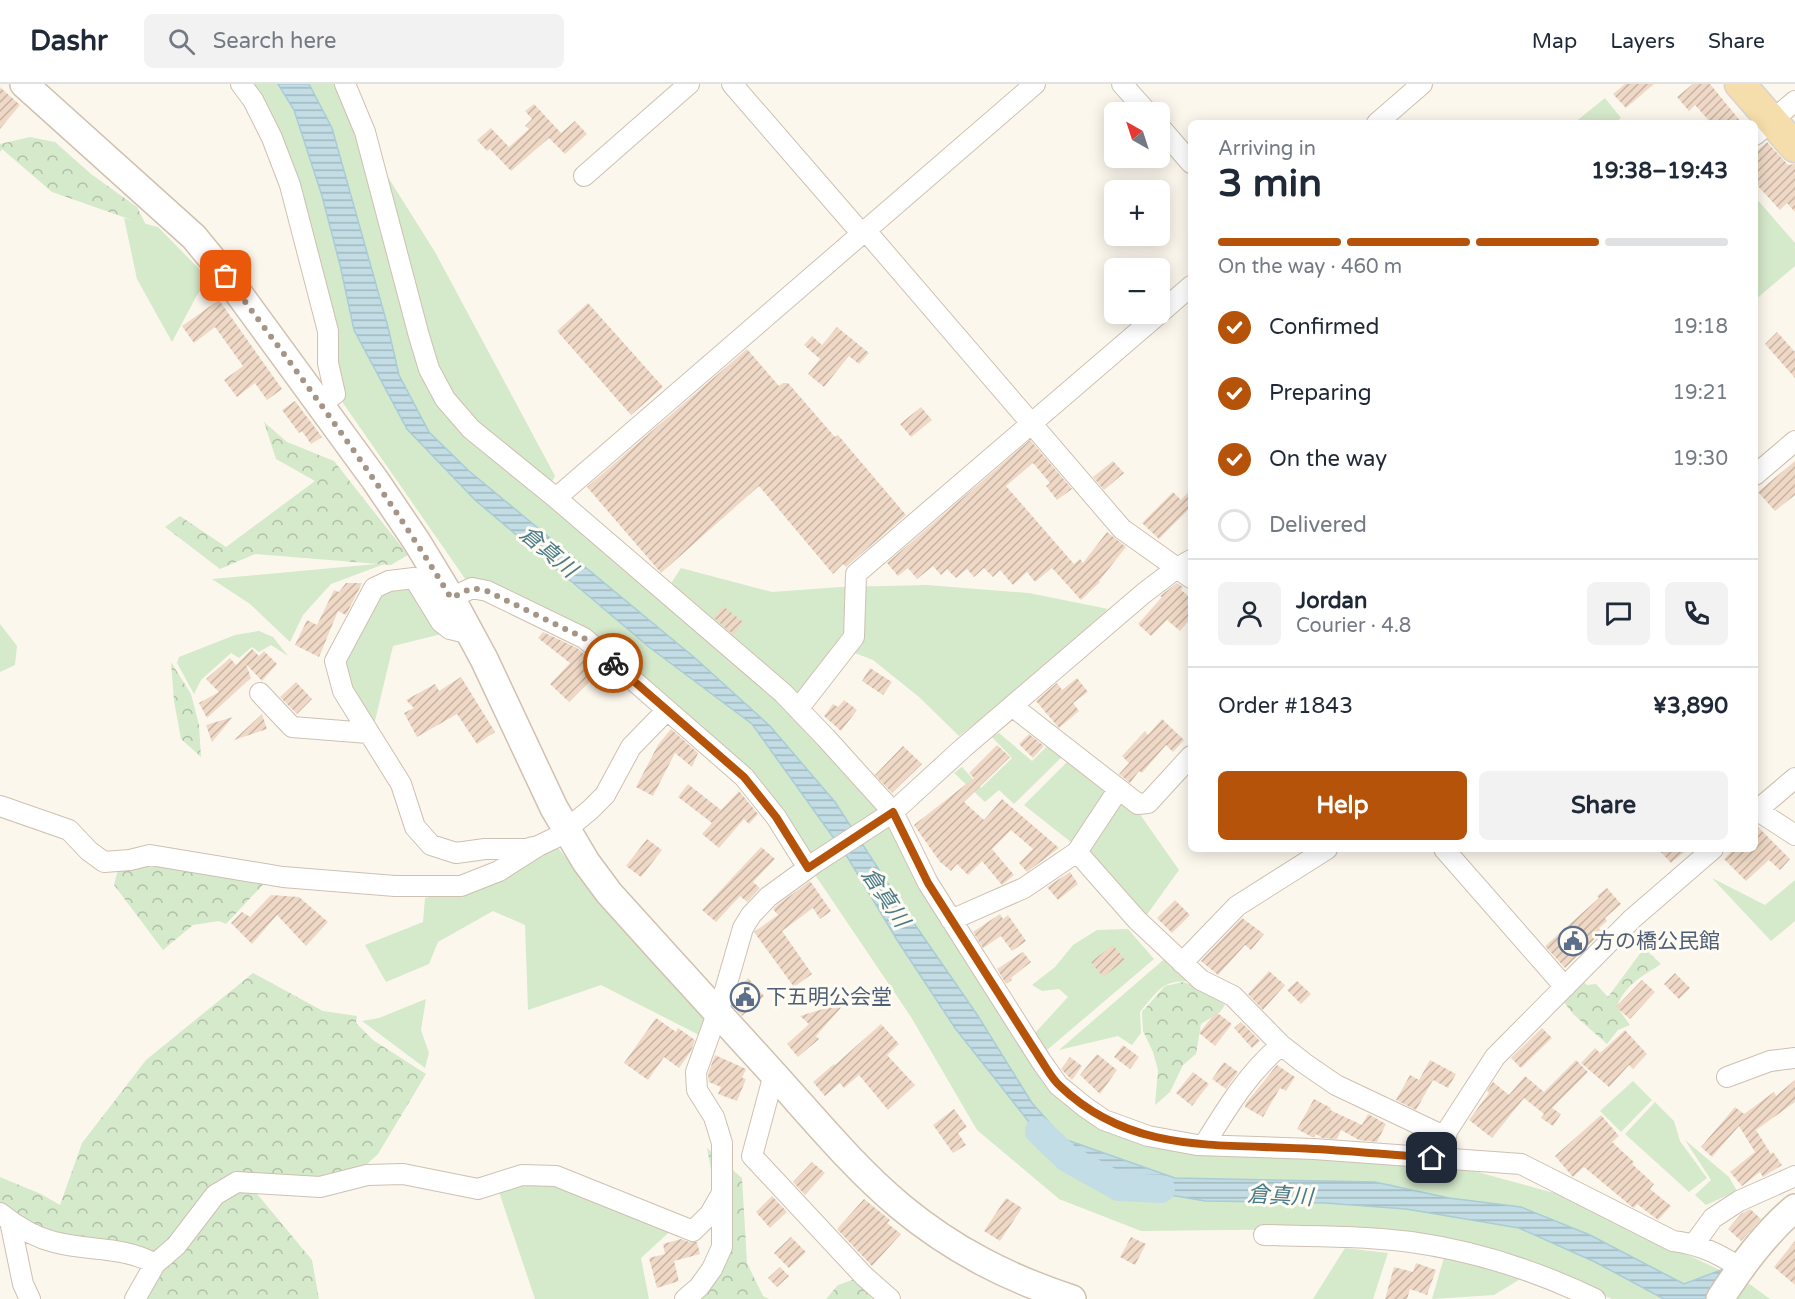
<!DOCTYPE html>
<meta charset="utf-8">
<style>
:root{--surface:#fff;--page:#f2f2f3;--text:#1f2937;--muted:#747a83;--line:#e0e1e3;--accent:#b45309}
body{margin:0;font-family:"Varela Round","Noto Sans JP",sans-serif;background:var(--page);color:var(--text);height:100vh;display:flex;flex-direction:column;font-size:22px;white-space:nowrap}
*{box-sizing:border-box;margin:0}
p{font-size:20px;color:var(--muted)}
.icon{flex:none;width:33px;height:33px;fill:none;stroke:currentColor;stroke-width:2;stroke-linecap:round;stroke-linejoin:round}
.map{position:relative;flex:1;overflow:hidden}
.drawer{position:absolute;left:1188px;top:36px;width:570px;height:732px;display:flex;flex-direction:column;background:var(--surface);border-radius:9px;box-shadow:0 3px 15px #0003}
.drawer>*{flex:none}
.needle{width:39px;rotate:321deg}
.fabs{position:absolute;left:1104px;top:18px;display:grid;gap:12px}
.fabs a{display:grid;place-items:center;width:66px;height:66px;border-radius:9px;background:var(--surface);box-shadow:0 3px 15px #0003;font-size:30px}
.pin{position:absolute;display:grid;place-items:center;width:51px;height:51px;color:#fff;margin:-26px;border-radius:12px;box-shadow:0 3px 9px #0006}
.courier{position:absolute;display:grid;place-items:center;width:60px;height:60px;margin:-30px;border:4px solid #b45309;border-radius:50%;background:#fff;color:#222;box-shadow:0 2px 8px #0007}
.overview em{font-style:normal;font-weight:800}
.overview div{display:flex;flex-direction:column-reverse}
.overview{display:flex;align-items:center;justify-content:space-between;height:102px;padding:0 30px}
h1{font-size:39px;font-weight:800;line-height:45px}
.bar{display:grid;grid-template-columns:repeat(4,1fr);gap:9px 6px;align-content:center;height:72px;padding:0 30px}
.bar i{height:8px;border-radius:4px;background:var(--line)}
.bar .current{background:var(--accent)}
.bar p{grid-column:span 4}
.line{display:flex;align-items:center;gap:15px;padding:0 30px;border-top:2px solid var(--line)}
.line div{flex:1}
.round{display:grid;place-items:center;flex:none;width:63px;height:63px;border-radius:9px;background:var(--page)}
ol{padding:0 30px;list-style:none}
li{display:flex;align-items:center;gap:18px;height:66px}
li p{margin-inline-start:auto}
li .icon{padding:6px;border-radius:50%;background:var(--accent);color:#fff;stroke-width:4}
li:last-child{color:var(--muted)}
li i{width:33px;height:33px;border:3px solid var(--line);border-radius:50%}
.primary-button{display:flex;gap:12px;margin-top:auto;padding:12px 30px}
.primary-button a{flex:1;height:69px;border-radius:9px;background:var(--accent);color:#fff;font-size:24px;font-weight:800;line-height:69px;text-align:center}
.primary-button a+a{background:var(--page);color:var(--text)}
header{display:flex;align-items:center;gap:36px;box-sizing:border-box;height:84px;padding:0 30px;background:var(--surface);border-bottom:2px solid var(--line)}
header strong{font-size:28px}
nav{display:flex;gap:33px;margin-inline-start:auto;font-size:21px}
.search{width:420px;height:54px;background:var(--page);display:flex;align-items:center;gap:15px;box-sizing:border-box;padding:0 21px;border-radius:9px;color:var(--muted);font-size:22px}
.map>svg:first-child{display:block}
.grass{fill:#d5e9cb}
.forest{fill:url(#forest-crowns)}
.water{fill:url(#water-rules);stroke:#a9ccd6;stroke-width:1.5}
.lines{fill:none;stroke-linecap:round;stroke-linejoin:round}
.river{stroke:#c2dde5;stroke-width:28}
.building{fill:url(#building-hatch)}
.street-casing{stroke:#cec0b2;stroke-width:22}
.secondary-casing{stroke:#d0c1b0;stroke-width:30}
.primary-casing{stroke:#d9d2ce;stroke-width:33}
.street{stroke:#fff;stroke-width:20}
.secondary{stroke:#fff;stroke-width:27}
.primary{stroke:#f5deab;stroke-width:30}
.done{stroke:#a59587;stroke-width:6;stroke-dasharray:0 10.8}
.route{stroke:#b45309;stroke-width:8}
.labels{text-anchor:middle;stroke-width:6;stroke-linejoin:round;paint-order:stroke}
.service-label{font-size:21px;fill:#4e5e75;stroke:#fefbf3;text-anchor:start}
.water-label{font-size:22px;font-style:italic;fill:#4b7a88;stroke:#fefbf3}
</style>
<header>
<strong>Dashr</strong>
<div class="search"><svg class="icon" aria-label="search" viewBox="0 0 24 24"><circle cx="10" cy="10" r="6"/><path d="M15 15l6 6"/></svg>Search here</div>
<nav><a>Map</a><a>Layers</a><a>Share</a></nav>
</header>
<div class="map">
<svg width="1795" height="1215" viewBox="0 0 1795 1215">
<defs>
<pattern id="forest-crowns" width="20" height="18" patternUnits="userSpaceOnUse" patternTransform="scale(1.5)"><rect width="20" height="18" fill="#d5e9cb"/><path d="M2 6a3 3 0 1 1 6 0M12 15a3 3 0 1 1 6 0" fill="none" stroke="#b1c0a7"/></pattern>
<pattern id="water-rules" width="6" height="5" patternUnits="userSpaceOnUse" patternTransform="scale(1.5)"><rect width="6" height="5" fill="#c2dde5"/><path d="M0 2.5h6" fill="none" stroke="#a2b7bc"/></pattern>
<pattern id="building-hatch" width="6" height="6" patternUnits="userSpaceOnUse" patternTransform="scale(1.5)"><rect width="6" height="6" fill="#efd9c6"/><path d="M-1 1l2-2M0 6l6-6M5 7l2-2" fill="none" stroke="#c6b3a3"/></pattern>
</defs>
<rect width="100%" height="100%" fill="#fcf7ed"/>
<path class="grass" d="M251,0H345L369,63L435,168L555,392L547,407L657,511L854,684L1058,1001L1174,1065L1426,1074L1565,1112L1751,1201L1770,1215H1612L1512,1174L1325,1145L1141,1147L1059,1115L977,1046L911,933L776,733L584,554L475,504L466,496L343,319L333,242L295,88L259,6Z
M1605,14L1621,34L1615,39H1574Z
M1755,113L1795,159V182L1755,216Z
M124,134L158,143L208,194L196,213L172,258L137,195Z
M387,479L331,500L303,531L290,558L250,520L212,495Z
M681,484L772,508L840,503L927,501L1029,509L1108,525L1042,587L959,652L919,613L873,576L834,561L798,614L670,501Z
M414,494L446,549L393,562L375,637L366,645L335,577L374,504Z
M0,540L17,562L15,581L0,588Z
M259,547L273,553L288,572L271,561L259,568L252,563L239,574L231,569L201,596L194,610L177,579L179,573L235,551Z
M1019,635L1063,672L1014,720L999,706L985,718L954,689L962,683L981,704L1012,674L992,653L999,649L1032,677L1047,662Z
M1069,676L1139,729L1179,786L1146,832L1072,759L1024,721Z
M555,760L619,840L708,929L699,951L601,901L528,926L525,841L493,827L438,858L429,880L386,898L365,861L423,838L425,814L459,806Z
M1712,794L1765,821L1795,796V837L1771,857Z
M1128,845L1154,875L1047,966L1034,950L1068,913L1059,905L1042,907L1032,901L1055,883L1073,861L1097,846Z
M1169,871L1200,899C1164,894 1162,902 1140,928L1141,949L1132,961L1118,952L1059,966Z
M426,915L421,946L429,969L425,984L362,937L379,934Z
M1633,997L1652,1016L1621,1048L1600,1027Z
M1655,1018L1674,1037L1680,1057L1707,1094L1689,1108L1625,1050Z
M1685,1056L1729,1093L1737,1107L1706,1121L1695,1111L1711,1096Z
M522,1091L677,1141L641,1174L649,1215H535L496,1099Z
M1345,1164L1388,1169L1373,1215H1313Z
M1445,1170L1522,1194L1494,1211L1432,1215Z"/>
<path class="forest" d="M30,53L55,58L91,90L137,123L146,141L52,108L2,65L0,68V60Z
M264,338L287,358L334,377L408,471L391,481L255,470L220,485L165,443L180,432L226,463L315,397L276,375Z
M171,578L191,610L199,641L201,673L181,655L174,617Z
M120,777L272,791L226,840L219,837L193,841L163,866L114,801Z
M1644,864L1661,880C1643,892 1624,901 1617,923L1630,941L1618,946L1607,960L1573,930L1564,918L1584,898L1587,901L1596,900L1608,913Z
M253,889L323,927L357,932L356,939L373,956L426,990L378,1070L351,1095L248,1099L312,1176L319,1215H136L155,1180L45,1154L0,1128V1093L41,1110L60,1121L82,1059L146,976Z
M1183,898L1204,905L1225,921L1220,928L1201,940L1196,970L1183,981L1170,1008L1155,1021L1158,986L1153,968L1143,947L1142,928L1165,902Z
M707,1064L742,1094L747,1179L763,1212L769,1215H690L722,1145Z
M855,1195L872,1215H826L838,1201Z"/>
<path class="water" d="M278,0H309L332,44L388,243L399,291L429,348L469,387L695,574L770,642L835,718L909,832L978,932L1032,1019L1064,1055L1175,1094L1375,1098L1449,1114L1521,1123L1590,1151L1684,1200L1721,1186L1722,1194L1708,1215H1664L1595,1178L1519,1144L1406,1125L1325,1119L1205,1117L1123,1103L1067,1074L1029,1038L955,944L897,856L848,774L752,640L649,563L475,416L407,345L354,246L340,181L322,112L294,26Z"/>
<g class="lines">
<path class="river" d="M1039,1047L1067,1074L1119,1103L1161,1105"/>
</g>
<path class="building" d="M1625,0H1654L1626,24L1613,10Z
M1693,0H1710L1742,39H1711L1695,21L1689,27L1677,13Z
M0,3L20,21L0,45Z
M534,20L561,49L575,37L587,50L565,70L549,54L511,87L490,65L487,67L477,56L491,44L509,63L529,45L525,42L532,35L525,27Z
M1767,58L1788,81L1795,80V128L1787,119L1780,126L1755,99V69Z
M219,216L282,305L267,316L255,299L237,313L224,296L243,282L215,243L194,259L182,242Z
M588,219L663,303L631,331L557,247Z
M837,243L869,269L859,280L849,272L824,303L808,290L820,275L804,261L812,252L822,261Z
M1777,248L1795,268V294L1765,260Z
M747,265L779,302L783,299H788L835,353L838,351L906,431L846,483L843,480L833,490L759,402L661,489L587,403Z
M295,317L322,353L311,360L302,347L299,349L282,326Z
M921,323L932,336L911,353L900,340Z
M1030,356L1072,405L1057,416L1046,402L1050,399L1033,379L1006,402L1074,480L1080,475L1083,479L1107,448L1126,463L1099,497L1100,498L1081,516L1052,484L1035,498L1027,488L1013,501L1000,486L993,493L984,484L974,493L967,485L956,494L947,485L941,491L933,482L917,495L908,484L898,492L887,479Z
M1113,377L1124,389L1104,406L1093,393Z
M1795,377V411L1775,427L1758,408Z
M1191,405V423L1159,455L1142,439L1173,408L1181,416Z
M346,499H362L346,531L338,527L319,573L295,561L307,536L317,541L334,506L339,508Z
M1177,499L1183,503L1181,506L1191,514V534L1180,547L1167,536L1151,552L1138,540L1162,513L1160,512Z
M723,522L743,538L734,551L714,534Z
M543,548L577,564L602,585L569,618L550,600L570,579L538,554Z
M252,565L259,572L264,567L277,580L262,597L246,580L251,594L207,634L199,619L219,608L206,595L230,574L236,581Z
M870,584L892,598L883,611L862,597Z
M461,593L495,648L477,660L457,630L417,653L404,629L414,624L406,616L435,600L439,607Z
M1077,594L1088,608L1073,619L1079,627L1059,644L1036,617L1057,599L1062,606Z
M296,598L312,615L297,630L280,613Z
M844,616L857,626L841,647L824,632L833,620L838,623Z
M262,630L267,645L234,656Z
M233,633L212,658L206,641Z
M1162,635L1184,656L1173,668L1166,661L1142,689L1139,687L1130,699L1119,690L1129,679L1122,672L1145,647L1148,651Z
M671,645L698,669L692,683L675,669L653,712L636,703L658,661Z
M1029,650L1044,662L1033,674L1019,660Z
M997,661L1010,673L964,718L984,736L1002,715L1059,764L1027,788L1019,779L1033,765L1011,746L992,765L1014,791L1002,801L982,777L968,791L957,780L951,787L940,778L914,741L974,694L969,689Z
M903,662L922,680L892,709L875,691Z
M688,700L721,726L739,707L758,730L749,740L744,735L719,764L702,750L712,739L678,713Z
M1755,740L1790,775L1780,786L1769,776L1746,797L1724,775L1734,765H1755Z
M647,755L662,766L641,793L626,782Z
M761,763L775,775L753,798L760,804L747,818L740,812L716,838L702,826Z
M1658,765H1688L1671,779Z
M1070,788L1078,800L1058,816L1047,803Z
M810,797L831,827L820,835L813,824L782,847L812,890L794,903L754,848L778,831L773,825L776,822Z
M1607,804L1621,820L1605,834L1607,837L1599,844L1602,848L1565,884L1545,862L1599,814L1597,812Z
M271,811L299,813L328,838L306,862L277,831L252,860L231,839L242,828L250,833Z
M1175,816L1190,831L1172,849L1157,834Z
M1000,830L1003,835L1008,831L1026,857L1012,867L1001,852L983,864L973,848Z
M1242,834L1264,850L1251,866L1245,861L1218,891L1201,877Z
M1113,861L1125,876L1103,893L1091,878Z
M1023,868L1031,878L1011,894L1012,896L1006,900L997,885Z
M1269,887L1285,901L1263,926L1248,910Z
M1675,889L1690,904L1679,915L1664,900Z
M748,894L764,912L742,932L736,925L743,909L738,906Z
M1642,896L1655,908L1630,935L1616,923Z
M1297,897L1311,910L1301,920L1287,906Z
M846,918L816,952L819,955L798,973L787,960L809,940L800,932Z
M1216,928L1232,940L1215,962L1199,949Z
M656,934L676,948L678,944L695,956L691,967L679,984L664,973L648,996L624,979Z
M1241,938L1260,957L1252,964L1234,944Z
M881,940L899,960L887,971L915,1001L888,1026L859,991L844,1004L840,999L825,1012L813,998L834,980L835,981Z
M1542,944L1552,954L1521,984L1511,974Z
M1625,946L1647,970L1633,985L1629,981L1609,1003L1581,979L1595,964L1600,969Z
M1123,961L1139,973L1130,985L1114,973Z
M1097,970L1117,986L1100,1010L1080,991Z
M715,971L746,985L742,994L746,995L737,1017L718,1010L721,1003L709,998L708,990Z
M1070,973L1082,982L1072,996L1061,985Z
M1430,976L1456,990L1448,1004L1433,996L1416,1026L1396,1016L1410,991L1419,996Z
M1576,976L1588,988L1552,1024L1561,1030L1553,1042L1541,1034L1544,1030L1524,1014L1492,1054L1469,1036L1489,1009L1487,1007L1493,998L1509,1011L1525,992L1544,1008Z
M1224,978L1238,988L1226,1005L1212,995Z
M1277,981L1295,993L1286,1007L1280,1004L1263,1033L1245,1023L1246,1019Z
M1193,988L1209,1000L1192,1022L1176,1009Z
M1795,996V1018L1756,1046L1771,1070L1773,1068L1782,1081L1763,1093L1760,1088L1742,1102L1730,1088L1755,1068L1739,1042L1712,1073L1701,1063L1735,1023L1744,1030L1774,1008L1776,1012Z
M1314,1015L1331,1024L1330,1026L1362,1041L1368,1030L1386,1040L1377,1058L1359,1056L1341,1046L1337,1055L1322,1054L1316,1050L1314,1053H1312L1297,1045Z
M954,1025L967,1043L958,1049L966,1061L953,1069L933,1041Z
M1601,1031L1619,1052L1612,1058L1634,1078L1632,1080L1654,1100L1650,1105L1671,1122L1658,1136L1637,1120L1634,1124L1631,1122L1584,1083L1573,1093L1555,1072Z
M812,1078L825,1089L805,1111L793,1098Z
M772,1112L787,1128L770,1144L756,1128Z
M1006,1114L1022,1124L1000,1157L984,1147Z
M864,1115L890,1136L887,1139L901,1150L872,1182L837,1145Z
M1750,1125L1761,1135L1741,1157L1728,1145L1741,1130Z
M791,1153L806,1168L789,1184L774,1169Z
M1131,1153L1146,1160L1135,1181L1120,1173Z
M681,1155L689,1158H697L700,1170L674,1177L679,1197L657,1204L649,1174L665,1170L663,1160Z
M1795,1157V1201L1774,1183Z
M1416,1179L1436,1186L1427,1211L1410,1205L1407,1215H1385L1394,1183L1413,1188Z
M780,1183L789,1192L777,1203L768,1194Z"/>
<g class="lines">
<g class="street-casing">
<path id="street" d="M241,0L253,16L272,54L290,101L328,247V279L335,310L320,321
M345,0L365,48L419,252L429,285L445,315L471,345L556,414L783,609L826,654L893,728L928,799L1041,977L1058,1001L1085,1023L1104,1036L1148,1052L1197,1061L1314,1065L1521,1080L1673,1157C1699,1160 1719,1170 1741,1184
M732,0L862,150
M1122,0L1147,28
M1377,39L1422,0
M1160,43L1191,79
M1755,51L1795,17
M584,92L689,0
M866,147L1122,445L1191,494
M1160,229L1191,202
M1755,391L1795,357
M556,414L1035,0
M451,514L472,504L487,507L584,554L618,583L744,693L776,733L808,784
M471,550L450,545L441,538L414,494L389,497L374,504L335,577L343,607L401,700L415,743L431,761L456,769L485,765H527L533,763
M260,609L292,643L368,649
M1012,622L1138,720L1148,719L1191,672
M798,625L854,553L856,490L1159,230
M0,722L69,746L89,767L104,778L130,776L150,771L283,793L395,802H461L499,787L538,762L557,753L590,726L605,711L631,663L667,626
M1755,725L1795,751
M1755,728L1795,694
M1444,765L1565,903
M1077,768L1137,836L1201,896L1233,912L1281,961L1304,979L1336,1001L1446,1053
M951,836L1024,804L1077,768L1118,706
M1182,879L1237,822L1327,765
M774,990L752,1072L864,1192L890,1215
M1727,993L1770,977L1795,974
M1204,1061C1227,1024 1248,989 1281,961
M1444,1066L1447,1047L1495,973L1632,835L1713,765
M0,1129C16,1142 34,1153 54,1158C87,1167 124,1162 155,1180
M10,1137L23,1200L30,1215
M1264,1151C1313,1152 1362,1152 1411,1158C1475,1167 1537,1187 1595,1215
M1694,1160L1713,1134L1739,1117L1795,1092
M135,1215L155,1180L176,1162L215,1111L237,1098L320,1103L367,1091L403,1090L478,1105L522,1091L556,1092L693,1147L710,1130L722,1109
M685,1215L699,1203L712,1185L722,1163V1059L714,1033L697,1006L696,988L723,913L743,844L751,831L768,813L816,778L893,728L963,664L1144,509L1177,484L1191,476"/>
</g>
<g class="secondary-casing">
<path id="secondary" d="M24,0L194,153L226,192L375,396L417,458L451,514L484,575L554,724L586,778L609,809C662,868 715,926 769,985C811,1031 852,1082 901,1123C953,1166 1008,1194 1072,1215
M1720,1215C1741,1182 1765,1149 1795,1124"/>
</g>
<g class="primary-casing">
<path id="primary" d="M1740,0L1795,63"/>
</g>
<use href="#street" class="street"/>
<use href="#secondary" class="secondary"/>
<use href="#primary" class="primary"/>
</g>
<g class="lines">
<path class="done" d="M226,192C304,297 383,402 451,514L472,504L487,507L584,554L613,579"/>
<path class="route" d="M613,579L744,693L776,733L808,784L893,728L928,799L1041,976C1047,985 1052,995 1060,1002C1133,1072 1221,1059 1314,1065C1353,1067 1392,1071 1432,1074"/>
</g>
<defs>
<g id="civic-ring" transform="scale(1.5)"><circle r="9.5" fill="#fefbf3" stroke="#5c6f8a" stroke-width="1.5"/><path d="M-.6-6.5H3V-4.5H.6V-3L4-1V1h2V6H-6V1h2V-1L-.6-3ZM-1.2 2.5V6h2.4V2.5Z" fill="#5c6f8a"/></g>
</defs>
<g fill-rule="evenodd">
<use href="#civic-ring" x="1573" y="857"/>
<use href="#civic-ring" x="745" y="913"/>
</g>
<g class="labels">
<g class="service-label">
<text x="1594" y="864">方の橋公民館</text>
<text x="766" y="920">下五明公会堂</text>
</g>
<g class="water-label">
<text transform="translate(549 467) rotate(40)" y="8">倉真川</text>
<text transform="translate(886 813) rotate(56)" y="8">倉真川</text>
<text transform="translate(1280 1111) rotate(3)" y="8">倉真川</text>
</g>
</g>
</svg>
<div class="fabs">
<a><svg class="needle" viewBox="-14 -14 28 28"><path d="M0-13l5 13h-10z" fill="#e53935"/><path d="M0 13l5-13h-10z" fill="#747a83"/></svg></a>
<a>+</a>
<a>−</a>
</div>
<div class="pin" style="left:226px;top:192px;background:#ea580c"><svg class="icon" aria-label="bag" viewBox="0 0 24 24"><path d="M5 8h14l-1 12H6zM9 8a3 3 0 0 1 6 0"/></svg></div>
<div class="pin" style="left:1432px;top:1074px;background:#1f2937"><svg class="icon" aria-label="home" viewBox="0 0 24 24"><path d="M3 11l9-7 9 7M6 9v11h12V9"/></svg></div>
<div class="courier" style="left:613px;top:579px"><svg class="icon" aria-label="bike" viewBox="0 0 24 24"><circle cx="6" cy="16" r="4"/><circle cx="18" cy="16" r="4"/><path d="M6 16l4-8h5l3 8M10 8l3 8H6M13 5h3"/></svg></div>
<section class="drawer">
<div class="overview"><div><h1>3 min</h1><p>Arriving in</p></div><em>19:38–19:43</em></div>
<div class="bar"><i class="current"></i><i class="current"></i><i class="current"></i><i></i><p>On the way · 460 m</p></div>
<ol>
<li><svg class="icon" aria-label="check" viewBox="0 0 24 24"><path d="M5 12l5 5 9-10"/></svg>Confirmed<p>19:18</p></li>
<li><svg class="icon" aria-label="check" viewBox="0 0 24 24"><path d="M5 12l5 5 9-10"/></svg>Preparing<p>19:21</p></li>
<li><svg class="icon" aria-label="check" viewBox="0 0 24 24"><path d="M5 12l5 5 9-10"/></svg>On the way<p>19:30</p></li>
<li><i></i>Delivered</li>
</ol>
<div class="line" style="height:108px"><a class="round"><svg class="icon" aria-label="person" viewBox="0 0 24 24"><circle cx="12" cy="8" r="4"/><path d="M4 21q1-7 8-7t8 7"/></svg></a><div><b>Jordan</b><p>Courier · 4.8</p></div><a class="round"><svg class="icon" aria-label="chat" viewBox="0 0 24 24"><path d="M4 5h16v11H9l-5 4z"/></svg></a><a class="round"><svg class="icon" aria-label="phone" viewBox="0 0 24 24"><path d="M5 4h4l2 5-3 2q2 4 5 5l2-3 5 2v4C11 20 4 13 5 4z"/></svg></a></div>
<div class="line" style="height:78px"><div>Order #1843</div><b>¥3,890</b></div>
<div class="primary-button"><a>Help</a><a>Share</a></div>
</section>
</div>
